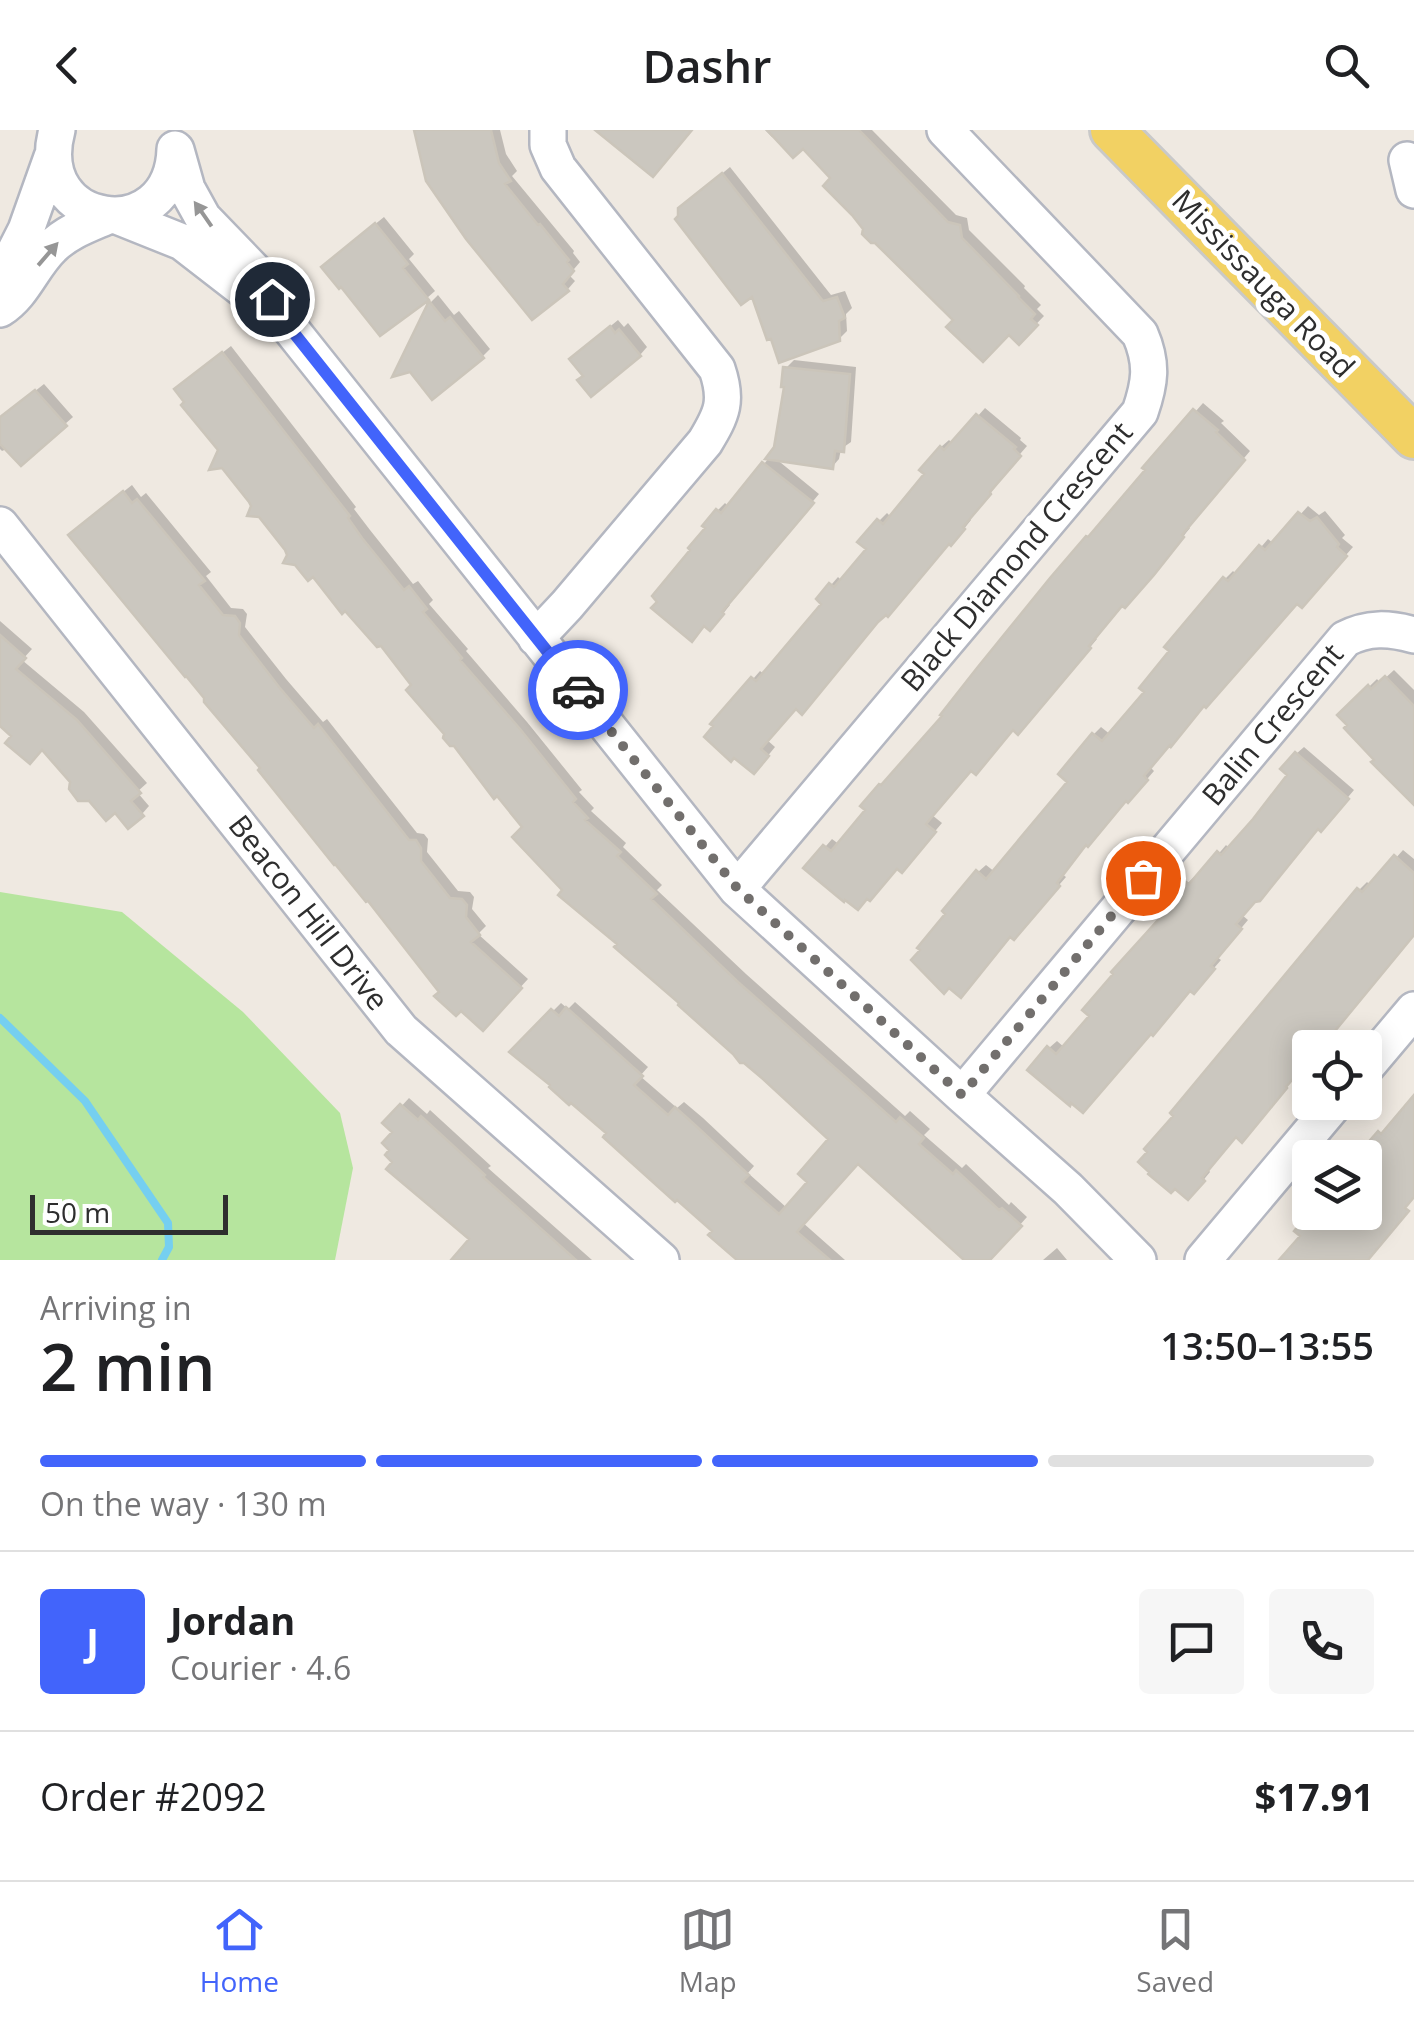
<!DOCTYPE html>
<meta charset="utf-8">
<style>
:root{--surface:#fff;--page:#f6f6f6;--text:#202124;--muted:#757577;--line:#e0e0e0;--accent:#4264fb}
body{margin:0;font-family:"Open Sans",sans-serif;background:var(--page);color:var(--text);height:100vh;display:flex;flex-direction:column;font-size:38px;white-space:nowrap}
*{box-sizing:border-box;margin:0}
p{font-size:32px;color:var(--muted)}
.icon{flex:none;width:55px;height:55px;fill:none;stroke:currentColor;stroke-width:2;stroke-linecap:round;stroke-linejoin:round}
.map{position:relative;height:1130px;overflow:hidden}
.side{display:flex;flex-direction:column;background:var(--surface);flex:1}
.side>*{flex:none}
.controls{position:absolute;left:1292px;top:900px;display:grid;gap:20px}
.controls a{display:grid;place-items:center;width:90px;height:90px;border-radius:10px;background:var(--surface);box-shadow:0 5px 25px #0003;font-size:50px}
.scale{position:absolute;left:30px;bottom:25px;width:198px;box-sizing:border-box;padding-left:10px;border:5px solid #2e2e2e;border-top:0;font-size:28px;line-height:35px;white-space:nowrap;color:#2e2e2e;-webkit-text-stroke:8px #fff;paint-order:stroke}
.pin{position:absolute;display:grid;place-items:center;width:85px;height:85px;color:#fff;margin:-42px;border:5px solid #fff;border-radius:50%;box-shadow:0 2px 10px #0007}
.courier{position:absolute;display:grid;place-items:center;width:100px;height:100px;margin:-50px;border:8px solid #4264fb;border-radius:50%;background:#fff;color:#222;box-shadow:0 2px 12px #0007}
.summary em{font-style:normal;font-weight:600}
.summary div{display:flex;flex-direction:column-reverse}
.summary{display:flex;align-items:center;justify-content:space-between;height:170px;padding:0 40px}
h1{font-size:65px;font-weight:600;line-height:75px}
.bar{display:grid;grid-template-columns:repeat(4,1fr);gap:15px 10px;align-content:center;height:120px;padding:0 40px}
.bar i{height:12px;border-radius:8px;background:var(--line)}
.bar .selected{background:var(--accent)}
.bar p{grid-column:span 4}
.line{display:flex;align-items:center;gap:25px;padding:0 40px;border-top:2px solid var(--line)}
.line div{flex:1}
.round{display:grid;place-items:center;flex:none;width:105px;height:105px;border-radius:10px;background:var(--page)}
header{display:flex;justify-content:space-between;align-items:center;height:130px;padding:0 40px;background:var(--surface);font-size:45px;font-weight:600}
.dock{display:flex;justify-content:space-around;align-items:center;height:140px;border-top:2px solid var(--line);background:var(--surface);font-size:28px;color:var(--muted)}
.dock a{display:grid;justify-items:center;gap:5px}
.dock .selected{color:var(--accent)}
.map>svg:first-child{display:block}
.green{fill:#b6e59e}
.shadow{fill:#0003}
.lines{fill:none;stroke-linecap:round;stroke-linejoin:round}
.stream{stroke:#75cff0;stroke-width:8}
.building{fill:#cbc7bf;stroke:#cbc5ba;stroke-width:2.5}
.minor-casing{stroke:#b4b7c1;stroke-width:40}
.major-casing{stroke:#c9c9c9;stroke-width:48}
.minor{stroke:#fff;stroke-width:35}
.major{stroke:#f2d163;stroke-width:42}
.oneway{fill:#969696}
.done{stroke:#726f6d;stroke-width:10;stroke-dasharray:0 18}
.route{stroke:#4264fb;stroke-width:12}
.labels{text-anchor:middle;stroke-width:10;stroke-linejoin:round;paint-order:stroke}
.street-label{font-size:30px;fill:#2e2e2e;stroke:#fff}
</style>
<header><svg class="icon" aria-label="back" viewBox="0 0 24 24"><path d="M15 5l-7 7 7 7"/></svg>Dashr<svg class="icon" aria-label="search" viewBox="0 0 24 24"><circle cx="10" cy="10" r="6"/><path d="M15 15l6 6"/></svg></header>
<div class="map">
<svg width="1414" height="1130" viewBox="0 0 1414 1130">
<rect width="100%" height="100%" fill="#efe9e1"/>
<path class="green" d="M0,762L122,782L243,882L340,983L353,1038L335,1130H0Z"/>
<path class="shadow" d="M417,0H500L506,24L517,41L512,46L574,121L573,123L580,132L569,145L575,151L568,159L532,186Z
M765,0H872L956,85L967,88L969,100L1025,156L1024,158L1041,175L1037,179L1044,186L1019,212L1009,202L956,190L865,99L834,48L803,15L772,7Z
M730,37L831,165L845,161L852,178L846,184L847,201L839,209L753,163L677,81Z
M384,87L414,124L409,129L435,161L427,168L332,129Z
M438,165L454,185L459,181L490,219L482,227L397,243L431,172Z
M618,190L624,197L628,193L647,217L640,225L580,221Z
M231,216L356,377L354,379L370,400L413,454L418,451L433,470L429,474L468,519L466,521L527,592L582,660L579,662L594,678L591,681L626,713L623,717L662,755L657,760L746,844L905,986L910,981L930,999L924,1005L962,1038L966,1034L1009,1075L1011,1072L1027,1087L988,1130H966L858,1031L802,1092L845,1130H738L715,1101L609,1003L513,921L561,873L568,879L575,872L648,937L640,946L677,978L684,972L703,988L754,1036L748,1043L787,1078L810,1052L831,1009L566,760L525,697L447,604L382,514L313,444L290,425L254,376L221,320L185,252Z
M794,230L856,237L851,312L841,319L839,329L832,337L775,328L819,364L728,473L730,475L718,490L693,420L717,381L725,373L729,377L777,318L787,255L786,238Z
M44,254L73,287L65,294L2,321L0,319V289Z
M1203,273L1224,291L1221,293L1250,321L1187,396L1190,398L1161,434L1094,507L1097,509L1026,594L1013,598L972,638L932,685L942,693L909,732L898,736L807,738L832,709L840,715L890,649L1148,340L1146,338Z
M985,278L1021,308L1020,310L1027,316L995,353L997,355L969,388L971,390L959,405L950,411L767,610L775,617L762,633L753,549L760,541L764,544L824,473L831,455L838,447L842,451L869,419L879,391L887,383L892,388L928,344L941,317L949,310L953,314Z
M132,355L141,367L146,363L211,442L206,446L231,478L243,479L247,484L245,497L286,549L323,592L327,589L417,703L424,704L428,709L427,722L458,761L470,762L474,767L472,779L486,796L478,804L528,849L483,898L442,862L79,397Z
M1308,376L1319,385L1325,381L1345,405L1342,408L1353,417L1309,467L1297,471L1205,574L1150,637L1154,641L1136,662L1126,668L1062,744L1066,747L1021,799L1011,804L978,742L986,735L995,742L1071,651L1061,643L1094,604L1101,597L1111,605L1147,562L1225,449L1233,441L1237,445L1268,409L1274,414Z
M0,491L32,519L22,530L84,582L147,653L137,662L149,676L142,684L115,680L90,669L43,617L15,605L0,593Z
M1394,540L1414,560V672L1340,585L1377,549L1380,553Z
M1304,617L1354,660L1328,691L1319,697L1242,785L1248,790L1217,827L1221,830L1201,853L1190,858L1090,972L1049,918L1057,911L1065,918L1179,770L1188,753L1195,746L1198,748L1226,715L1230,719L1290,644L1296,624Z
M1403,720L1414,729V803L1310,918V926L1292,948L1293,949L1250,1002L1236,1005L1208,1039L1210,1042L1196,1059L1176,985L1173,983L1359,760L1367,752L1371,756Z
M409,968L427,984L430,980L491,1036L488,1038L592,1130H456L473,1109L396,1032V1002L386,993Z
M1057,1118L1067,1130H1043Z"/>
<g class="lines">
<path class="stream" d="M0,888L85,971L168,1093L169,1117L162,1130"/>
</g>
<path class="building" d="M414,0H491L499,33L511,51L505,54L538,95L540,94L569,130L567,132L574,141L563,154L569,161L532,190L466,109L426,51Z
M595,0H692L653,47Z
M767,0H859L948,92L960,95L962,108L1019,166L1018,167L1035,184L1031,189L1038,195L1019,215L1009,205L983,232L946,197L953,190L875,113H871L862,104L863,99L852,85L823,56L830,48L803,19L793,28Z
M722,43L823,171L837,167L845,188L839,191L840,211L779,233L771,209L767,210L752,167L741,175L675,89L678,86V78Z
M375,93L408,134L403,138L429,170L380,206L341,157L339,159L321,137Z
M429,171L445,191L450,187L484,228L432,270L410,242L392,247Z
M610,196L615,203L619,199L641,226L591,267L577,250L583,246L569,229Z
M222,222L350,386L348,388L362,408L404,460L409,456L427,479L423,482L462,528L460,530L520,599L576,669L573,672L588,688L585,690L621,722L617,726L657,764L651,769L738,852L896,992L900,987L924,1008L919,1014L953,1044L956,1040L999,1080L1002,1078L1022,1096L990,1130H964L858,1034L797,1102L830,1130H737L708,1105L712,1101L677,1070L675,1072L603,1007L606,1003L571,973L569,975L549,957L550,955L509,922L551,879L559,886L566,877L643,946L634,955L668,985L675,977L695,995L749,1045L742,1052L779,1084L807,1052L798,1044L828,1009L763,949L744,933H740L733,924L678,875L679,873L614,817L617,814L558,765L562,760L512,707L522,697L497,666L494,669L454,616H450L443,608L444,604L406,560L411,555L381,516L377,517L345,481L342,484L313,447L308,451L295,435L283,433L287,425L285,420L259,387L247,386L251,376L249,372L222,338L209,340L218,320L181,275L184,272L174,259Z
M783,237L850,244L844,322L835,321L833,339L765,329L774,317L784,257H781Z
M35,260L67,296L21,336L0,314V287Z
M1193,279L1218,300L1216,302L1245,330L1182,405L1184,407L1154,445L1125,478L1122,476L1089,516L1091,518L1018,605L1013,600L976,645L971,641L926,694L936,702L902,743L897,739L870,771L867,769L858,780L845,770L844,772L803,738L823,715L831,721L865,680L860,676L879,654L881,655L942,586L940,585L977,538L1050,448L1086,406L1088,407L1145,340L1142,338Z
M976,284L1016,317L1014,319L1021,326L990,362L991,364L963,397L965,399L951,416L949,414L888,487L886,485L878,492L802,585L796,579L761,619L769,626L754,644L734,628L731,632L704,607L713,596L710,594L751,547L756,551L821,474L816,469L829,453L834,457L866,419L857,412L877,389L883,394L924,344L919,340L940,316L944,320Z
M762,332L814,373L722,482L724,484L710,501L704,496L692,512L651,478L657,472L652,466L690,420L688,418L705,398L702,396L716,379L721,383Z
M123,361L132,373L137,369L205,451L199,455L223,485L235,486L240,493L239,505L279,557L314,598L318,594L409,710H416L421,718V731L450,768L462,769L467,775L466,787L480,805L471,812L522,858L483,901L461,881L456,886L434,866L439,862L368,771L366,772L335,734L334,735L258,640L260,638L204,572V568L186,546L185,547L68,405Z
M1298,382L1310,391L1317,387L1339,414L1337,417L1347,426L1302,478L1297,474L1206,578L1204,576L1171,617L1170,615L1144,646L1148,650L1128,673L1126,671L1088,717L1086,715L1057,753L1060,756L1014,810L1010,807L961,868L949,858L944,864L911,830L920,820L917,818L945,784L942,781L976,740L986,749L1067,652L1058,644L1092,603L1102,611L1144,562L1139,558L1169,521L1164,517L1223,447L1228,451L1259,415L1265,420Z
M0,505L26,528L16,539L77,590L141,663L131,671L144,686L128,699L115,683L106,691L89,671H78L69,659L70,652L42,620L30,634L5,613L11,606L0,596Z
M1385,546L1414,576V675L1371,632L1374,630L1344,598L1347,595L1337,585L1368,555L1371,559Z
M1295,622L1349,669L1321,702L1318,699L1260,771L1255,772L1236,794L1242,799L1211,836L1215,839L1194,864L1190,861L1153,906L1151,904L1083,983L1071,973L1070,976L1027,940L1047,916L1056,924L1089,886L1082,880L1113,844L1111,842L1176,770L1172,767L1186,752L1189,754L1217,721L1221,725L1253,689L1287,645L1280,639Z
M1394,725L1414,743V805L1321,918H1310V921L1294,940L1298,943L1286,957L1287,958L1242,1013L1236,1007L1202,1048L1205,1051L1188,1070L1175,1059L1171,1063L1148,1044L1149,1042L1138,1032L1147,1022L1144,1019L1173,986L1170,983L1357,758L1362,762Z
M1414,965V1067L1405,1078L1409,1081L1368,1130H1279L1300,1106L1294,1101L1310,1082H1365V1016L1378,1001L1381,1004Z
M400,974L418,990L421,986L485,1045L483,1047L576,1130H451L469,1109L386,1039L392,1032L385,1025L389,1020L382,1013L392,1002L382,993Z"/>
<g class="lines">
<g class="minor-casing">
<path id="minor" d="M57,0C30,99 172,119 175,19
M176,20L187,59L203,88L262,149L282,188L737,759L962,965L1068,1059L1138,1130
M1407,30L1414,60
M117,86L182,112L253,167
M0,151L26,100L52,27
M0,179C24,164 32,136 52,117C68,101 90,94 110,85
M0,395L401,900L661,1130
M536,508L567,475L705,312C722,284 728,271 717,239L558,38L548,15V0
M737,759L1140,282C1150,253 1153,234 1140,204L945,0
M1365,938L1414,880
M962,965L1345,509C1368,497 1389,498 1414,505
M1203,1130L1336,972"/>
</g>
<g class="major-casing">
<path id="major" d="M1112,0L1414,307"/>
</g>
<use href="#minor" class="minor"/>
<use href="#major" class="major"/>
</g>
<defs><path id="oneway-solid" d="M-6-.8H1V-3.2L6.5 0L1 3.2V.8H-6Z" transform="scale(2.5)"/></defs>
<g class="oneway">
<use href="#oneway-solid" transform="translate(203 84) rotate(-125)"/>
<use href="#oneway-solid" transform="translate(48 124) rotate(-49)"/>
</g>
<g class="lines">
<path class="done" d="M578,560L737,758L962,965L1143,748"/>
<path class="route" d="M272,169L282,188L578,560"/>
</g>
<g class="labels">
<g class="street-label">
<text transform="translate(1263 154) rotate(46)" y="10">Mississauga Road</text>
<text transform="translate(1017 427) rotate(-50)" y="10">Black Diamond Crescent</text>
<text transform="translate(1273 595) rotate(-50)" y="10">Balin Crescent</text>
<text transform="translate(308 783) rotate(52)" y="10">Beacon Hill Drive</text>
</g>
</g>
</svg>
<div class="controls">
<a><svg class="icon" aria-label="locate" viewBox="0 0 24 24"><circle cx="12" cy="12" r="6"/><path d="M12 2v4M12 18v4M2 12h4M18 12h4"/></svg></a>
<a><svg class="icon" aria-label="layers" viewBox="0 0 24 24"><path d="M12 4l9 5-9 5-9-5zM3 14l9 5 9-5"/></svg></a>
</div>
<div class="scale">50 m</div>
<div class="pin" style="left:1143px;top:748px;background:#ea580c"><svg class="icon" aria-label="bag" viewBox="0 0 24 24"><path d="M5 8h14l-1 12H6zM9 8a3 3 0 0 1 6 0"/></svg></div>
<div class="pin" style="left:272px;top:169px;background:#1f2937"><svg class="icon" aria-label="home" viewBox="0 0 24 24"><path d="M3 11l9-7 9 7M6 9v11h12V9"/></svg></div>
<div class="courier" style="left:578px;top:560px"><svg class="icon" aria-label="car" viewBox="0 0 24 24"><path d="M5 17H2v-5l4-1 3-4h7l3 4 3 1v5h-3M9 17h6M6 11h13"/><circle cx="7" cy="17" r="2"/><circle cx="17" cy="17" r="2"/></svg></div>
</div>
<section class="side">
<div class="summary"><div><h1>2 min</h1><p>Arriving in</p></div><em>13:50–13:55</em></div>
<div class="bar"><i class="selected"></i><i class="selected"></i><i class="selected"></i><i></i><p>On the way · 130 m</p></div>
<div class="line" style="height:180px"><b class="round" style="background:var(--accent);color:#fff">J</b><div><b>Jordan</b><p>Courier · 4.6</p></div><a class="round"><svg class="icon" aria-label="chat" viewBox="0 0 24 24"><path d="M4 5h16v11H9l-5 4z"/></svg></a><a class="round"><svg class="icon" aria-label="phone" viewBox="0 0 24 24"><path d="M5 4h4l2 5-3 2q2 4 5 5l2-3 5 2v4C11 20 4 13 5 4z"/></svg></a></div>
<div class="line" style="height:130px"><div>Order #2092</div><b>$17.91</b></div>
</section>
<nav class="dock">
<a class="selected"><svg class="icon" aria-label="home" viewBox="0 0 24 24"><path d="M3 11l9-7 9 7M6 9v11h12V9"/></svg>Home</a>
<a><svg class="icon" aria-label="map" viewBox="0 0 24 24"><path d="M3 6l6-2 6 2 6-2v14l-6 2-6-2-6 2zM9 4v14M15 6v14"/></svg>Map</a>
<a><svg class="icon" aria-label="saved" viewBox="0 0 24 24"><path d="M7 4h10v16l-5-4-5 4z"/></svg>Saved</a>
</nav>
